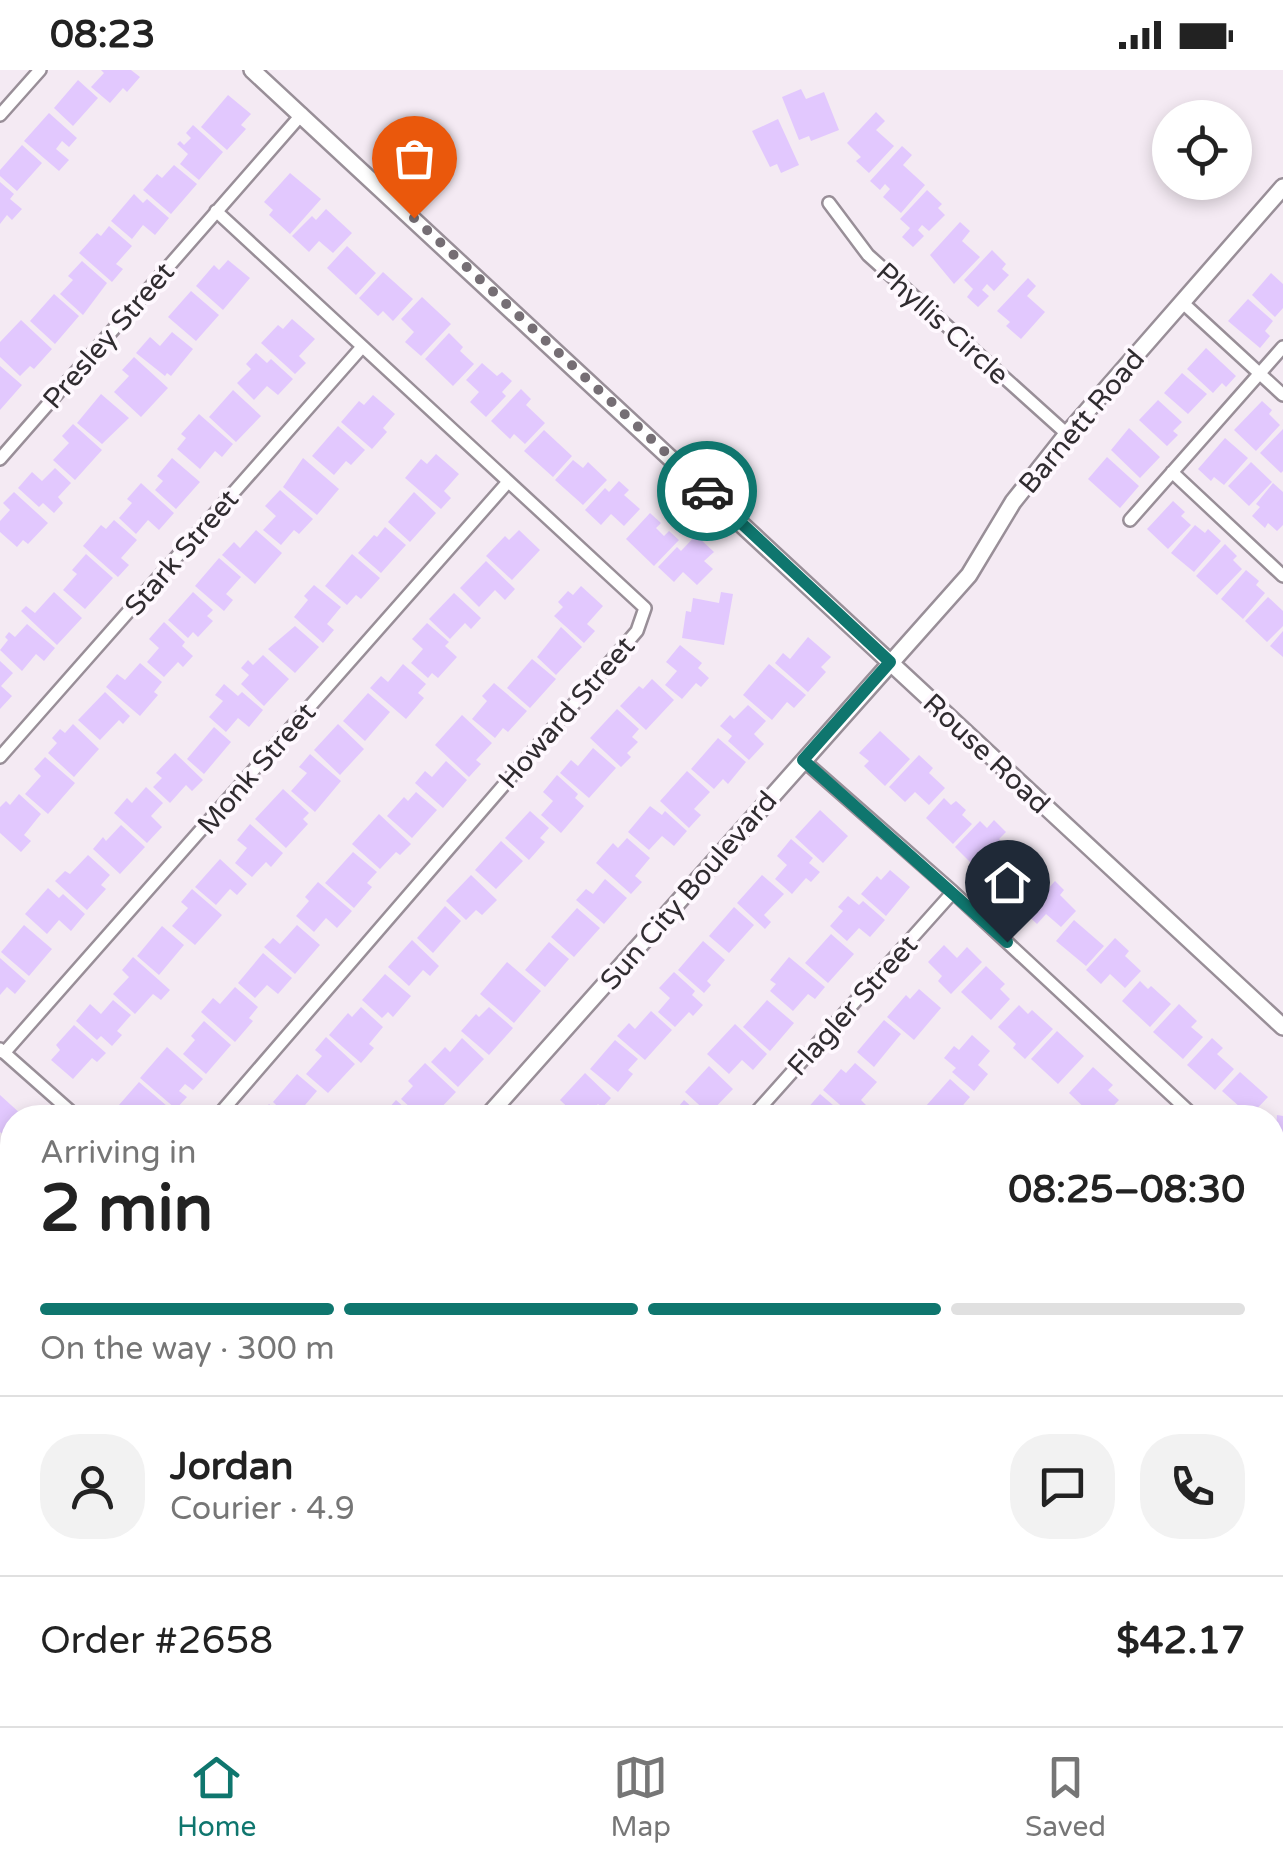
<!DOCTYPE html>
<meta charset="utf-8">
<style>
:root{--surface:#fff;--page:#f2f2f2;--text:#222;--muted:#767676;--line:#e0e0e0;--accent:#0f766e}
body{margin:0;font-family:"Varela Round",sans-serif;background:var(--page);color:var(--text);height:100vh;display:flex;flex-direction:column;font-size:38px;white-space:nowrap}
*{box-sizing:border-box;margin:0}
p{font-size:32px;color:var(--muted)}
.icon{flex:none;width:55px;height:55px;fill:none;stroke:currentColor;stroke-width:2;stroke-linecap:round;stroke-linejoin:round}
.map{position:relative;flex:1;overflow:hidden}
.details{position:absolute;left:0px;top:1035px;width:1285px;height:622px;display:flex;flex-direction:column;background:var(--surface);border-radius:40px 40px 0 0;box-shadow:0 5px 15px #0003}
.details>*{flex:none}
.tools{position:absolute;left:1152px;top:30px;display:grid;gap:20px}
.tools a{display:grid;place-items:center;width:100px;height:100px;border-radius:50%;background:var(--surface);box-shadow:0 5px 15px #0003;font-size:50px}
.pin{position:absolute;display:grid;place-items:center;width:85px;height:85px;color:#fff;margin:-102px -42px;border-radius:50% 50% 50% 0;rotate:-45deg;box-shadow:0 0 10px #0007}
.pin .icon{rotate:45deg}
.courier{position:absolute;display:grid;place-items:center;width:100px;height:100px;margin:-50px;border:8px solid #0f766e;border-radius:50%;background:#fff;color:#222;box-shadow:0 2px 12px #0007}
.overview em{font-style:normal;font-weight:800}
.overview div{display:flex;flex-direction:column-reverse}
.overview{display:flex;align-items:center;justify-content:space-between;height:170px;padding:0 40px}
h1{font-size:65px;font-weight:800;line-height:75px}
.bar{display:grid;grid-template-columns:repeat(4,1fr);gap:15px 10px;align-content:center;height:120px;padding:0 40px}
.bar i{height:12px;border-radius:8px;background:var(--line)}
.bar .current{background:var(--accent)}
.bar p{grid-column:span 4}
.line{display:flex;align-items:center;gap:25px;padding:0 40px;border-top:2px solid var(--line)}
.line div{flex:1}
.round{display:grid;place-items:center;flex:none;width:105px;height:105px;border-radius:40px;background:var(--page)}
.status{display:flex;justify-content:space-between;align-items:center;height:70px;padding:0 50px;background:var(--surface);direction:ltr}
.status svg{height:28px;fill:currentColor}
.tabs{display:flex;justify-content:space-around;align-items:center;height:140px;border-top:2px solid var(--line);background:var(--surface);font-size:28px;color:var(--muted)}
.tabs a{display:grid;justify-items:center;gap:5px}
.tabs .current{color:var(--accent)}
.map>svg:first-child{display:block}
.water{fill:#c2c4fc}
.lines{fill:none;stroke-linecap:round;stroke-linejoin:round}
.stream{stroke:#c2c4fc;stroke-width:5}
.building{fill:#e2c8fe}
.minor-casing{stroke:#998f98;stroke-width:16}
.tertiary-casing{stroke:#998f98;stroke-width:20}
.secondary-casing{stroke:#998f98;stroke-width:22}
.motorway-casing{stroke:#998f98;stroke-width:25}
.minor{stroke:#fff;stroke-width:11}
.tertiary{stroke:#fff;stroke-width:15}
.secondary{stroke:#fff;stroke-width:18}
.motorway{stroke:#fff;stroke-width:20}
.done{stroke:#756e74;stroke-width:10;stroke-dasharray:0 18}
.route{stroke:#0f766e;stroke-width:12}
.labels{text-anchor:middle;stroke-width:8;stroke-linejoin:round;paint-order:stroke}
.street-label{font-size:28px;fill:#302c30;stroke:#fef8fe}
</style>
<div class="status"><b>08:23</b><svg viewBox="0 0 49 12"><path d="M0 12V9h3v3zM5 12V6h3v6zM10 12V3h3v9zM15 12V0h3v12zM26 1h20v11H26zM47 4h2v5h-2z"/></svg></div>
<div class="map">
<svg width="1283" height="1656" viewBox="0 0 1283 1656">
<rect width="100%" height="100%" fill="#f4eaf3"/>
<path class="water" d="M1283,1584V1656H1266L1263,1645H1272L1273,1595Z"/>
<g class="lines">
<path class="stream" d="M0,1138L12,1149"/>
</g>
<path class="building" d="M101,0H131L140,7L127,22L123,18L110,33L91,17L104,3Z
M78,10L98,28L73,56L54,38Z
M801,19L806,29L824,22L839,60L811,71L809,66L799,70L782,27Z
M228,25L251,44L241,55L246,59L227,80L201,57Z
M876,42L885,51L876,60L894,76L869,103L856,91L861,87L847,73Z
M49,43L77,68L69,77L62,71L56,79L69,90L59,101L24,71Z
M778,49L799,95L781,103L777,94L770,97L752,61Z
M193,55L223,82L199,110L180,94L188,84L177,74L180,71L184,75L191,68L186,63Z
M22,75L42,93L17,121L0,106V100Z
M902,76L912,85L903,95L925,115L901,143L883,127L890,119L885,114L880,120L870,111Z
M174,95L197,114L171,144L143,120L157,104L162,108Z
M290,103L321,129L290,164L269,145L273,140L264,132Z
M0,112L14,124L10,129L22,139L12,150L7,145L0,154Z
M927,120L942,134L938,138L945,145L929,161L922,155L918,160L924,166L913,177L902,167L910,158L900,149Z
M134,124L143,133L147,129L169,148L155,165L143,155L132,169L111,151Z
M326,139L352,163L333,183L319,171L309,182L292,166L312,146L316,150Z
M960,152L970,161L962,171L980,187L954,214L930,185Z
M109,156L132,176L116,194L123,199L112,212L79,183L97,163L101,166Z
M347,176L376,203L356,225L327,198Z
M992,180L1006,194L1002,199L1009,205L994,221L987,214L982,220L989,226L978,237L967,227L973,219L964,210Z
M228,190L250,208L223,240L196,216L214,195L219,200Z
M82,191L107,213L83,245L60,224L73,210L68,206Z
M383,202L413,229L393,251L383,241L378,246L359,228Z
M1271,203L1283,214V238L1275,247L1252,225Z
M1028,208L1036,216L1027,226L1045,242L1021,269L1006,256L1010,252L997,241Z
M191,221L219,245L196,271L168,247Z
M54,224L79,246L55,274L30,251Z
M422,227L451,254L421,286L405,272L414,262L401,249Z
M1248,229L1273,251L1265,261L1270,266L1260,278L1228,251Z
M292,249L315,269L299,286L306,293L295,304L261,273L278,255L283,259Z
M21,250L52,279L34,299L30,296L20,306L0,287V272Z
M172,262L193,279L171,306L167,303L165,306L136,283L150,267L160,276Z
M449,263L463,277L460,281L474,294L453,316L425,289Z
M1206,278L1236,306L1226,317L1222,313L1213,323L1187,299Z
M256,283L267,293L271,289L293,309L278,325L267,316L254,330L237,313L251,299L246,294Z
M134,287L168,318L141,347L114,322L129,306L122,300Z
M482,293L497,306L502,302L512,311L502,322L506,326L486,347L470,332L479,322L466,310Z
M0,296L22,315L0,340Z
M1182,303L1207,324L1188,344L1164,323Z
M521,319L531,329L526,335L545,353L525,374L514,364L510,369L491,351Z
M233,320L261,346L236,372L209,347Z
M101,324L129,348L102,374L77,353Z
M373,325L395,344L383,358L387,362L372,379L341,352L359,331L364,335Z
M1158,330L1182,352L1173,361L1178,365L1167,376L1139,350Z
M1262,331L1272,340L1269,344L1280,355L1256,381L1234,360Z
M199,344L233,374L222,387L215,381L200,399L177,379L186,368L181,364Z
M73,354L102,380L75,410L53,390L69,373L62,366Z
M338,356L365,380L351,395L346,391L334,405L312,386Z
M1129,358L1160,387L1140,408L1111,380Z
M1283,359V401L1281,403L1260,383Z
M544,360L572,386L553,407L524,381Z
M1225,368L1248,388L1224,415L1214,407L1211,411L1198,399Z
M436,384L459,404L444,421L451,428L441,439L405,408L421,389L427,394Z
M1107,387L1139,416L1120,438L1088,409Z
M172,388L200,412L176,439L155,420L163,411L157,406Z
M303,388L339,419L317,445L283,417Z
M573,390L583,398L588,392L607,410L583,435L555,410Z
M1251,392L1272,412L1249,436L1228,416Z
M55,398L71,413L58,427L63,433L54,443L43,433L39,437L18,418L32,402L42,411Z
M619,411L629,420L624,425L640,439L624,456L611,444L601,455L585,440L605,418L609,422Z
M141,413L174,443L159,460L148,450L136,464L119,448L132,433L127,429Z
M1273,413L1283,422V455L1277,461L1268,453L1265,458L1252,446L1260,437L1256,434Z
M280,420L313,449L299,464L294,460L281,475L263,460L276,446L265,436Z
M14,422L48,453L28,474L23,470L17,477L0,462V451L10,440L3,433Z
M414,422L436,443L410,472L388,452Z
M1173,431L1185,442L1181,446L1191,455L1168,479L1147,459Z
M650,443L661,453L656,458L664,466L669,461L679,470L654,496L626,469Z
M114,450L137,470L121,488L129,495L118,507L83,476L101,455L106,459Z
M1195,455L1205,463L1208,459L1221,471L1194,502L1171,483Z
M385,457L406,475L381,503L358,483L374,465L377,467Z
M256,460L282,483L255,514L222,485L234,472L240,478Z
M519,460L540,480L512,510L486,486L505,466L509,470Z
M696,465L714,482L704,491L713,499L697,515L683,502L674,512L658,497L677,477L681,481Z
M1225,474L1237,486L1233,490L1242,499L1217,525L1196,506Z
M86,484L113,508L85,539L63,520L77,504L72,500Z
M352,484L380,508L361,529L356,525L347,535L325,516Z
M219,488L241,507L226,524L233,530L224,541L195,516Z
M486,491L515,519L505,530L495,520L479,537L460,518Z
M1246,500L1259,511L1256,515L1265,523L1243,549L1221,529Z
M314,515L341,537L327,554L334,560L323,573L294,547L308,530L304,526Z
M581,516L603,536L587,554L595,561L584,573L554,546L563,537L558,532L568,521L573,525Z
M54,522L82,548L57,575L21,541L26,536L35,543Z
M193,522L213,540L207,546L213,551L198,567L193,562L188,568L168,550Z
M721,522L733,524L724,575L682,568L686,541L691,542L693,528L719,533Z
M454,523L481,548L471,559L465,553L450,569L429,549Z
M1268,527L1283,541V556L1267,572L1245,551Z
M164,552L185,572L182,576L193,586L183,597L178,592L164,607L147,592L159,578L149,569Z
M427,553L449,572L445,576L457,587L438,608L432,603L428,608L411,593L423,579L412,569Z
M27,554L55,578L44,591L36,584L22,601L0,580L8,570L5,567L9,562L15,567Z
M295,556L319,577L295,603L268,579Z
M561,557L582,577L556,605L537,587Z
M1283,561V587L1270,576Z
M808,567L831,587L821,597L826,602L808,622L775,593L783,583L790,589Z
M680,575L702,593L698,598L709,608L701,617L696,613L682,629L665,615L677,601L666,592Z
M263,585L289,609L264,636L241,614L249,605L241,598L248,590L253,595Z
M532,589L556,609L530,638L507,618Z
M0,591L13,603L1,616L12,626L0,639Z
M140,593L162,612L154,622L158,625L140,646L106,617L117,604L125,610Z
M403,594L426,614L418,623L424,628L406,649L370,618L381,606L388,612Z
M769,594L806,625L794,638L787,632L772,650L743,625Z
M652,609L674,630L646,660L620,636L639,616L643,619Z
M494,613L527,641L508,662L503,658L495,668L472,649L487,631L482,626Z
M224,614L238,626L242,622L263,640L249,657L238,648L226,662L209,647L223,631L215,625Z
M105,622L130,646L123,654L119,650L100,670L78,650Z
M368,623L390,642L365,671L343,651Z
M748,635L766,651L754,664L764,674L749,690L728,671L732,666L720,656L730,645L734,649Z
M617,639L639,659L632,667L638,672L627,683L631,687L621,697L590,668Z
M462,645L492,673L476,690L481,694L469,707L435,675Z
M73,654L99,679L74,707L48,683L57,673L52,668L60,659L65,663Z
M338,654L364,679L340,705L314,680Z
M214,657L231,672L204,704L187,689Z
M880,661L910,689L885,716L864,696L869,691L859,683Z
M718,668L746,692L728,714L723,709L714,719L691,699Z
M593,678L616,698L589,728L560,703L571,690L578,696Z
M175,683L203,710L192,721L186,715L170,733L153,717L162,708L156,703Z
M310,684L341,711L315,742L291,721L307,703L299,697Z
M919,685L933,698L929,703L945,718L929,735L915,722L905,732L889,717Z
M45,687L75,713L48,744L25,724L41,706L34,699Z
M446,691L467,710L443,738L415,713L425,701L432,707Z
M687,701L710,722L694,739L701,745L689,758L660,731Z
M557,705L578,724L575,728L584,736L561,763L541,745L553,731L543,722Z
M146,717L163,733L151,746L162,757L147,773L114,743L127,728L132,733Z
M283,719L309,743L303,749L308,754L286,778L255,749Z
M416,722L437,740L412,768L387,746L404,727L408,731Z
M19,724L41,744L24,765L31,771L21,782L0,763V737L6,731L10,735Z
M944,728L951,735L956,731L966,740L962,745L972,754L953,774L926,748Z
M650,736L662,745L665,741L687,761L674,776L662,766L649,780L628,762Z
M820,740L848,766L823,793L795,767Z
M530,741L549,758L540,768L545,772L529,790L505,768Z
M379,744L411,774L400,785L396,782L380,799L352,774Z
M994,750L1006,762L999,769L1010,780L989,802L980,792L975,797L955,777L980,751L987,758Z
M250,754L283,783L271,797L266,792L252,807L235,793L247,778L237,770Z
M121,755L145,777L120,804L93,779L103,767L106,771Z
M627,768L650,788L635,806L642,812L631,824L596,793L613,773L618,778Z
M791,769L813,788L809,793L820,802L811,812L806,808L792,824L775,809L787,795L777,786Z
M501,771L523,791L496,819L475,800Z
M353,782L377,802L367,813L372,817L354,838L325,813Z
M88,785L110,805L101,815L106,819L87,840L55,811L65,801L70,804Z
M1010,788L1020,798L1026,791L1045,809L1019,836L990,809Z
M220,789L247,814L237,825L230,819L216,835L195,817Z
M890,800L910,817L886,846L861,824L877,806L881,810Z
M471,805L497,830L482,845L476,840L466,850L446,831Z
M762,805L784,824L764,845L771,852L765,859L737,833Z
M605,809L627,828L604,854L576,830L586,819L593,824Z
M1055,811L1064,820L1060,825L1076,841L1061,857L1046,844L1037,854L1021,839L1040,818L1045,822Z
M318,812L352,841L337,858L326,848L314,862L296,846L309,831L305,827Z
M48,818L59,828L63,824L85,844L71,861L59,850L47,864L25,844Z
M192,819L222,845L195,875L172,856L188,838L181,832Z
M848,826L859,835L863,831L885,850L870,867L859,858L847,871L830,856L843,841L838,837Z
M445,836L461,851L433,883L417,868Z
M734,837L754,855L729,883L709,866Z
M577,838L600,858L574,887L551,867Z
M1074,850L1104,876L1086,896L1056,871Z
M24,855L52,879L29,906L1,882Z
M297,855L320,875L295,904L264,877L273,868L280,874Z
M162,856L184,875L159,905L137,886Z
M831,864L854,884L828,913L805,893Z
M1115,868L1129,881L1125,886L1141,901L1125,918L1110,904L1101,914L1086,900Z
M412,870L439,896L430,906L423,900L409,916L388,897Z
M703,871L725,890L707,911L711,915L704,923L678,900Z
M549,872L569,889L545,917L525,900Z
M944,875L957,888L967,877L982,892L951,924L938,911L942,906L928,892Z
M263,883L292,908L278,924L267,915L255,928L238,913Z
M133,887L170,920L161,930L153,924L135,944L113,924L129,907L122,900Z
M789,887L825,917L815,929L808,924L793,941L770,921L776,914L770,910Z
M0,888L26,911L15,924L7,917L0,925Z
M507,892L541,921L514,953L480,924Z
M986,896L1005,914L1000,919L1010,929L991,950L961,922Z
M674,902L695,921L692,925L703,935L693,946L689,942L675,957L658,942L670,928L659,918Z
M385,904L411,926L393,947L388,942L382,948L362,930Z
M1140,911L1148,919L1151,916L1171,934L1150,957L1122,931Z
M235,917L258,937L249,948L253,951L235,972L201,942L213,928L220,934Z
M919,919L941,938L914,970L887,947L906,925L910,929Z
M113,930L131,945L117,961L122,965L112,976L101,966L97,970L76,951L90,934L101,944Z
M767,930L794,953L770,981L743,957Z
M1179,934L1197,951L1191,957L1203,967L1183,989L1153,962Z
M1019,935L1028,944L1032,940L1053,959L1025,989L1013,978L1016,974L998,957Z
M361,937L383,957L369,974L374,978L361,993L329,965L348,943L352,947Z
M489,937L513,958L489,985L461,961L476,944L479,947Z
M651,941L672,960L645,990L617,966L629,953L635,959Z
M884,950L901,964L874,997L857,982Z
M204,951L231,975L206,1004L183,984L195,970L191,966Z
M735,954L767,984L753,1000L742,990L729,1004L707,984Z
M74,955L106,983L97,992L92,988L73,1009L51,990L60,980L56,975Z
M1057,961L1084,986L1058,1014L1031,989Z
M972,965L990,981L978,995L988,1004L974,1021L952,1002L956,998L944,988L954,976L959,980Z
M326,967L355,994L328,1023L306,1004L322,986L315,980Z
M462,968L484,989L458,1017L431,992L445,977L450,982Z
M1212,968L1223,978L1217,984L1234,999L1215,1020L1187,995Z
M615,970L638,989L628,1000L633,1004L618,1022L590,999Z
M167,977L203,1009L193,1020L185,1014L179,1021L187,1027L176,1039L140,1008Z
M425,993L456,1022L437,1042L433,1038L422,1048L401,1029L413,1016L408,1011Z
M855,993L877,1012L861,1030L866,1035L855,1048L823,1020L841,999L846,1003Z
M709,996L733,1019L709,1044L685,1022Z
M1093,997L1113,1015L1108,1020L1119,1030L1102,1048H1095L1069,1023Z
M1240,1002L1268,1027L1250,1046L1222,1021Z
M585,1003L611,1028L602,1038L598,1034L585,1048H579L560,1030Z
M297,1004L317,1021L294,1048H290L273,1032Z
M950,1009L970,1027L952,1048H937L925,1037Z
M139,1012L174,1042L169,1048H118L112,1043Z
M820,1024L840,1041L834,1048H799Z
M0,1025L22,1045L12,1048V1056L4,1065L0,1062Z
M396,1030L416,1048H374L383,1037L387,1040Z
M684,1030L704,1048H669Z
M269,1034L284,1048H257Z
M556,1035L571,1048H545Z
M1277,1045L1283,1046V1087L1272,1086V1058L1276,1059Z
M1272,1090L1283,1091V1127H1272Z
M10,1209L12,1212V1262L0,1251L7,1239L0,1233V1220Z
M12,1340V1386L9,1391L0,1383V1354Z
M12,1488V1518L0,1507V1502Z
M11,1645H21L28,1651L34,1645H44L55,1656H1Z
M139,1645H181L171,1656H143L135,1649Z
M269,1645H290L302,1656H269L263,1651Z
M386,1645H422L412,1656H384L380,1652Z
M517,1645H540L539,1656H515Z
M656,1645H693L683,1656H669Z
M789,1645H812L819,1652L815,1656H779Z"/>
<g class="lines">
<g class="minor-casing">
<path id="minor" d="M0,45L40,0
M829,133L868,185L1067,364
M1183,233L1283,325
M0,389L302,44
M1172,402L1283,506
M1130,450L1283,277
M0,687L362,277
M803,690L953,822L1196,1048
M0,979L78,1048
M4,983L508,412
M216,1048L637,561L645,538L216,141
M751,1048L953,822
M0,1295L12,1306
M88,1645L100,1656
M215,1656L224,1645
M460,1656L466,1645
M729,1656L739,1645"/>
</g>
<g class="tertiary-casing">
<path id="tertiary" d="M252,0L1283,957
M486,1048L969,505L1013,432L1067,364L1283,117
M1272,1216L1283,1204
M0,1601L12,1587
M885,1656L895,1645"/>
</g>
<g class="secondary-casing">
<path id="secondary" d="M1272,1495L1283,1483
M1131,1656L1140,1645"/>
</g>
<g class="motorway-casing">
<path id="motorway" d="M1272,1296L1283,1284
M1272,1404L1283,1392
M955,1656L964,1645
M1050,1656L1060,1645"/>
</g>
<use href="#minor" class="minor"/>
<use href="#tertiary" class="tertiary"/>
<use href="#secondary" class="secondary"/>
<use href="#motorway" class="motorway"/>
</g>
<g class="lines">
<path class="done" d="M414,148L707,421"/>
<path class="route" d="M707,421L890,592L803,690L1007,872"/>
</g>
<g class="labels">
<g class="street-label">
<text transform="translate(943 253) rotate(42)" y="10">Phyllis Circle</text>
<text transform="translate(108 265) rotate(-49)" y="10">Presley Street</text>
<text transform="translate(1081 351) rotate(-50)" y="10">Barnett Road</text>
<text transform="translate(181 482) rotate(-49)" y="10">Stark Street</text>
<text transform="translate(566 642) rotate(-49)" y="10">Howard Street</text>
<text transform="translate(987 683) rotate(43)" y="10">Rouse Road</text>
<text transform="translate(256 698) rotate(-49)" y="10">Monk Street</text>
<text transform="translate(688 820) rotate(-49)" y="10">Sun City Boulevard</text>
<text transform="translate(852 935) rotate(-48)" y="10">Flagler Street</text>
</g>
</g>
</svg>
<div class="tools">
<a><svg class="icon" aria-label="locate" viewBox="0 0 24 24"><circle cx="12" cy="12" r="6"/><path d="M12 2v4M12 18v4M2 12h4M18 12h4"/></svg></a>
</div>
<div class="pin" style="left:414px;top:148px;background:#ea580c"><svg class="icon" aria-label="bag" viewBox="0 0 24 24"><path d="M5 8h14l-1 12H6zM9 8a3 3 0 0 1 6 0"/></svg></div>
<div class="pin" style="left:1007px;top:872px;background:#1f2937"><svg class="icon" aria-label="home" viewBox="0 0 24 24"><path d="M3 11l9-7 9 7M6 9v11h12V9"/></svg></div>
<div class="courier" style="left:707px;top:421px"><svg class="icon" aria-label="car" viewBox="0 0 24 24"><path d="M5 17H2v-5l4-1 3-4h7l3 4 3 1v5h-3M9 17h6M6 11h13"/><circle cx="7" cy="17" r="2"/><circle cx="17" cy="17" r="2"/></svg></div>
<section class="details">
<div class="overview"><div><h1>2 min</h1><p>Arriving in</p></div><em>08:25–08:30</em></div>
<div class="bar"><i class="current"></i><i class="current"></i><i class="current"></i><i></i><p>On the way · 300 m</p></div>
<div class="line" style="height:180px"><a class="round"><svg class="icon" aria-label="person" viewBox="0 0 24 24"><circle cx="12" cy="8" r="4"/><path d="M4 21q1-7 8-7t8 7"/></svg></a><div><b>Jordan</b><p>Courier · 4.9</p></div><a class="round"><svg class="icon" aria-label="chat" viewBox="0 0 24 24"><path d="M4 5h16v11H9l-5 4z"/></svg></a><a class="round"><svg class="icon" aria-label="phone" viewBox="0 0 24 24"><path d="M5 4h4l2 5-3 2q2 4 5 5l2-3 5 2v4C11 20 4 13 5 4z"/></svg></a></div>
<div class="line" style="height:130px"><div>Order #2658</div><b>$42.17</b></div>
</section>
</div>
<nav class="tabs">
<a class="current"><svg class="icon" aria-label="home" viewBox="0 0 24 24"><path d="M3 11l9-7 9 7M6 9v11h12V9"/></svg>Home</a>
<a><svg class="icon" aria-label="map" viewBox="0 0 24 24"><path d="M3 6l6-2 6 2 6-2v14l-6 2-6-2-6 2zM9 4v14M15 6v14"/></svg>Map</a>
<a><svg class="icon" aria-label="saved" viewBox="0 0 24 24"><path d="M7 4h10v16l-5-4-5 4z"/></svg>Saved</a>
</nav>
